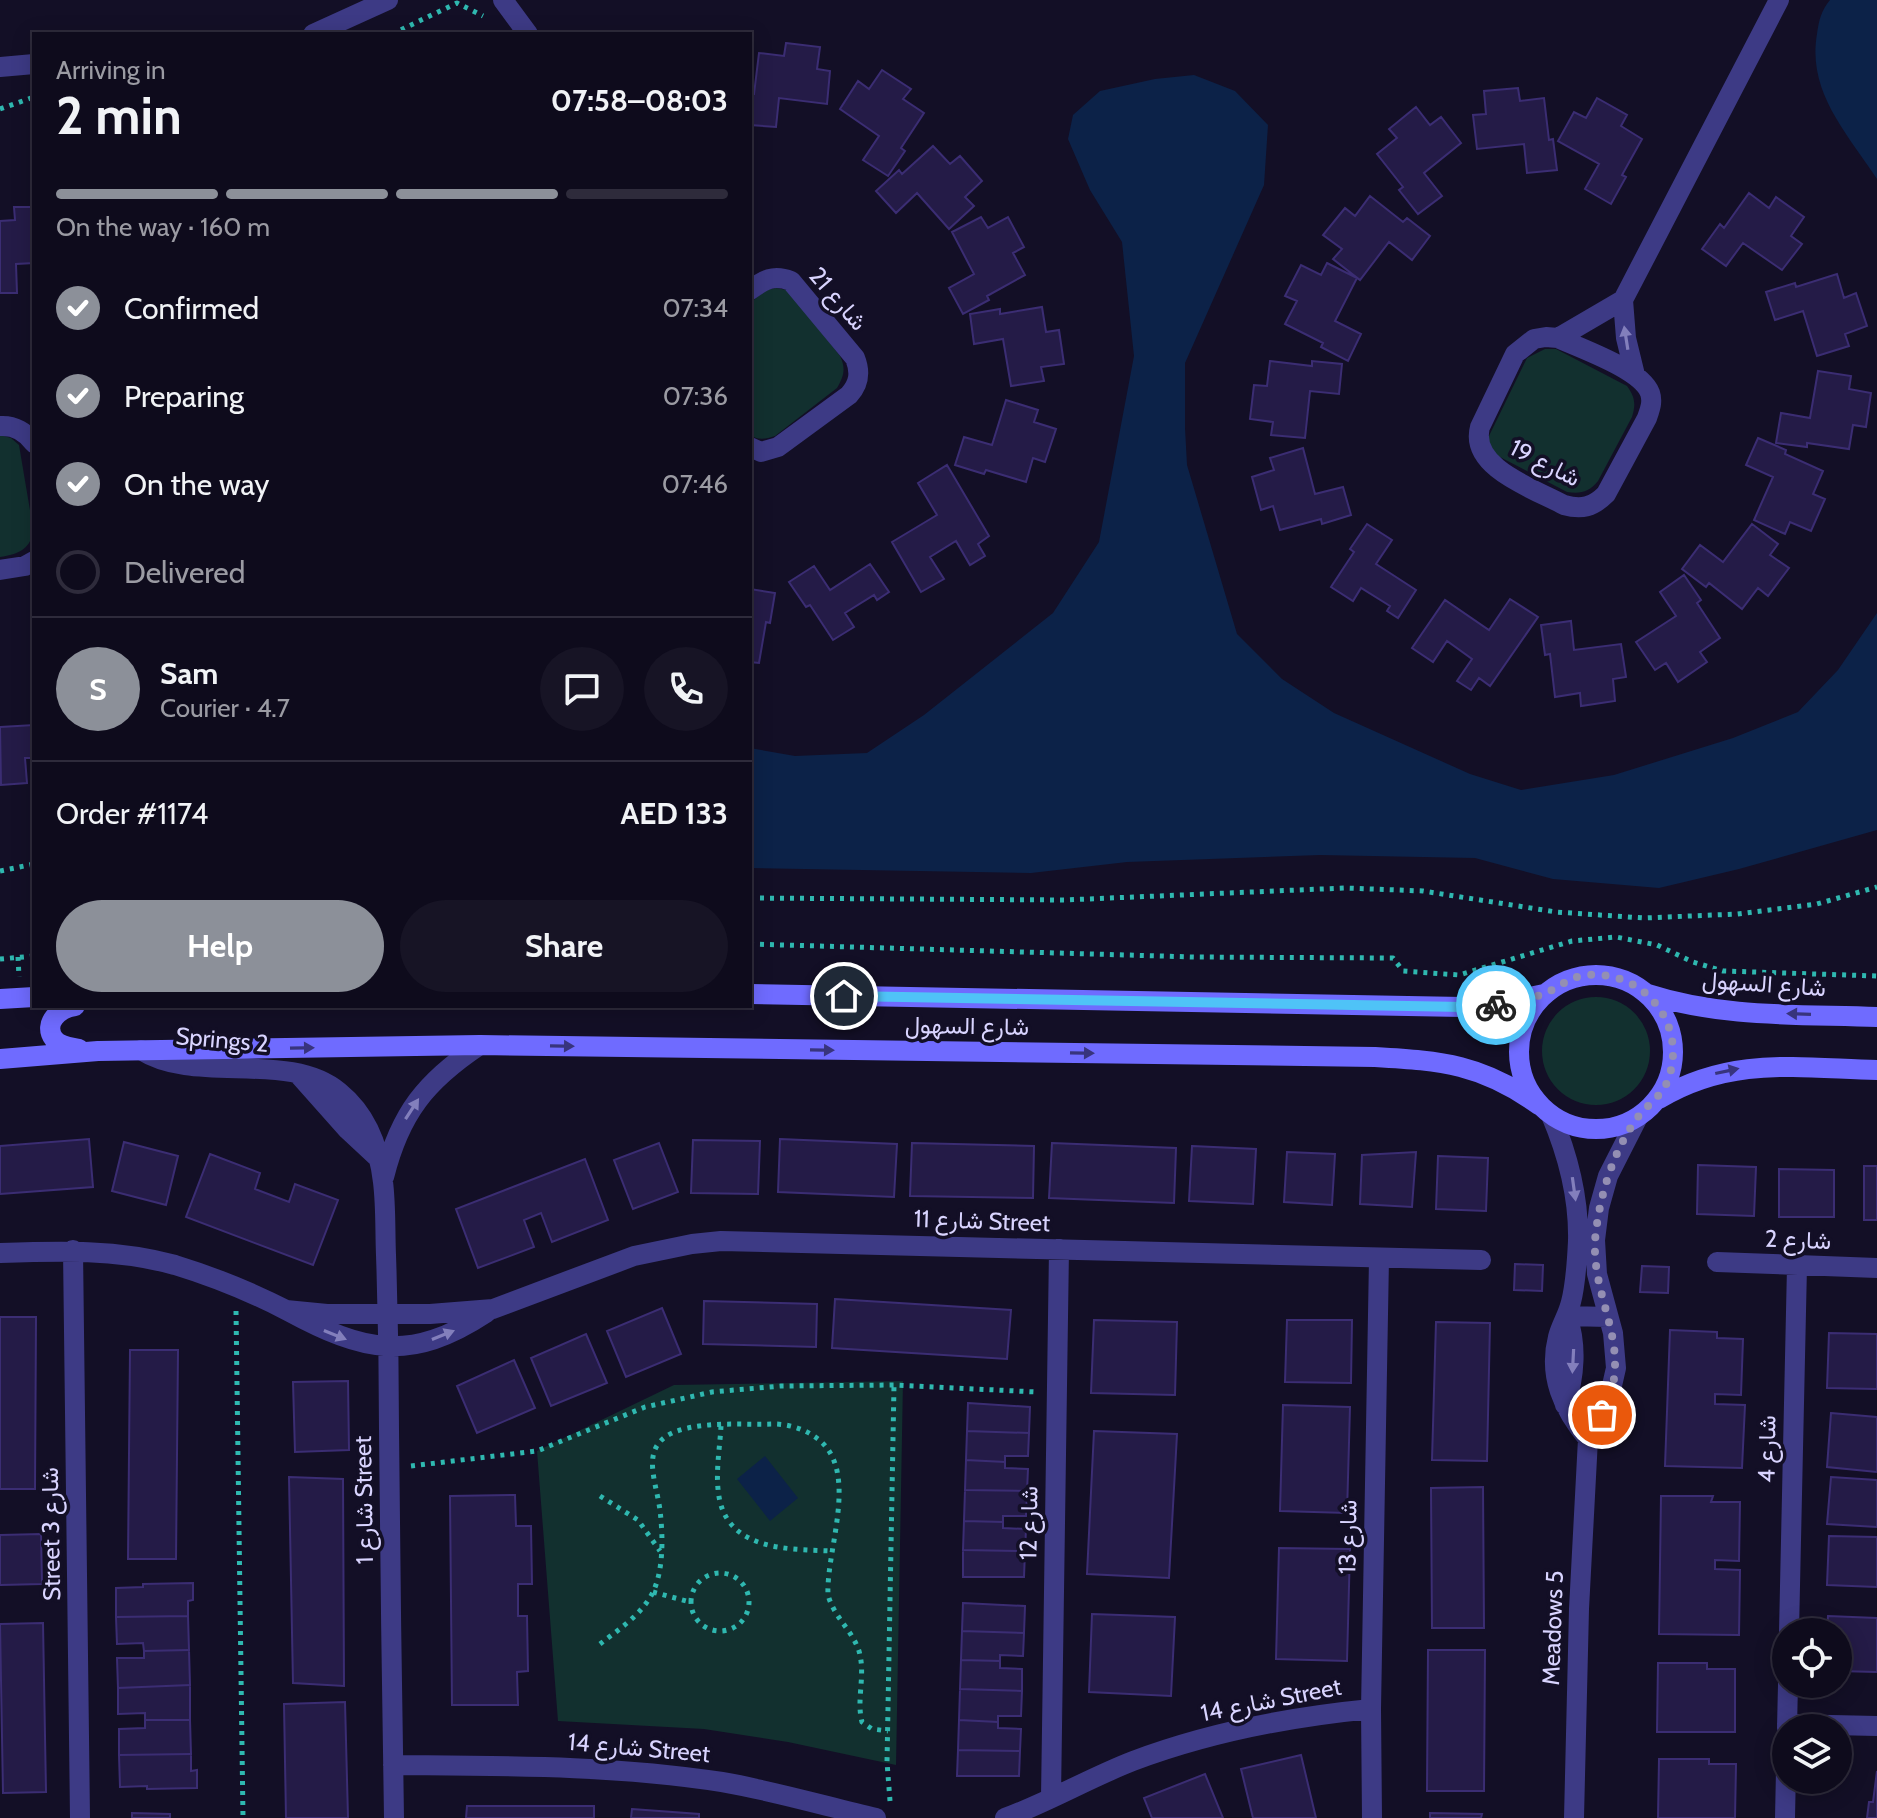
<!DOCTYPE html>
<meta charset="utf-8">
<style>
:root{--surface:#0e0b1c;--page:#171425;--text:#f1f3f6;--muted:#9b9ba3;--line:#2e2b3b;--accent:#8c9099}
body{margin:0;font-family:Cabin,Vazirmatn,sans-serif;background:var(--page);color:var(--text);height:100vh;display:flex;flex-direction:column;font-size:30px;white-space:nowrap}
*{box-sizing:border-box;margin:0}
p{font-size:26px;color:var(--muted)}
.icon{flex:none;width:44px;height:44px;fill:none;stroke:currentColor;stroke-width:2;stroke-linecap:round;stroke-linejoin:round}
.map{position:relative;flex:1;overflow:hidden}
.drawer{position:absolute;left:32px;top:32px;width:720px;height:976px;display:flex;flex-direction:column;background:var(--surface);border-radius:0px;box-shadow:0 4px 20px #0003,0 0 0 2px var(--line)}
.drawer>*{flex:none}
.controls{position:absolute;left:1772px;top:1618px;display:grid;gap:16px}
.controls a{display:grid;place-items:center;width:80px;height:80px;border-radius:50%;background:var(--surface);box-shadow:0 4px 20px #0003,0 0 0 2px var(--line);font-size:40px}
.pin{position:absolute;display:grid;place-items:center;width:68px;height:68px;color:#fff;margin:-34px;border:4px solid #fff;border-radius:50%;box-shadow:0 2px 8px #0007}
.courier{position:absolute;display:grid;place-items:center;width:80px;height:80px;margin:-40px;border:6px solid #4fc3f7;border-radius:50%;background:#fff;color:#222;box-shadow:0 2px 10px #0007}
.overview em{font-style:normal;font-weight:700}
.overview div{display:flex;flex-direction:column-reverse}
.overview{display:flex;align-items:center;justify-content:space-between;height:136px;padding:0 24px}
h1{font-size:52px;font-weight:700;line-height:60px}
.bar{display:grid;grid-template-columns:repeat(4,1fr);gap:12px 8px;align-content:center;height:96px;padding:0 24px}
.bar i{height:10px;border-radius:6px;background:var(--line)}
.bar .current{background:var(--accent)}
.bar p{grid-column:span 4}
.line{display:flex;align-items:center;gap:20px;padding:0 24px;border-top:2px solid var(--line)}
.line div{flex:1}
.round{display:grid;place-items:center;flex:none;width:84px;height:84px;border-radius:42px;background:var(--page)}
ol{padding:0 24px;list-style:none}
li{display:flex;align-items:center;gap:24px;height:88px}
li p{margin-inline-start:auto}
li .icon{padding:8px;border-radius:50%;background:var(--accent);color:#fff;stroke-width:4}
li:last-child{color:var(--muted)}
li i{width:44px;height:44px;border:4px solid var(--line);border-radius:50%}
.button{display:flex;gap:16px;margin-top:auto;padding:16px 24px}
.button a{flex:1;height:92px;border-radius:48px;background:var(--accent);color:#fff;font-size:32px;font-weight:700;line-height:92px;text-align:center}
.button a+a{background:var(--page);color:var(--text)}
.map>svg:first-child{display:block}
.green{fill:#12302f}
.water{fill:#0c2248}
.building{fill:#241b47;stroke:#3b2d73;stroke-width:2}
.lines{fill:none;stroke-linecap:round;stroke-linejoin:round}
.path{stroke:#2fb8b0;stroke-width:5;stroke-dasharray:4 6;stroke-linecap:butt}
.minor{stroke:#3d3a85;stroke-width:20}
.tertiary{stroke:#3d3a85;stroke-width:20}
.secondary{stroke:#6f6bff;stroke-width:20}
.oneway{fill:#837fbc}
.oneway2{fill:#38347d}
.done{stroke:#948fb3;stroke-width:8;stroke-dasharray:0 14.4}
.route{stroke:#4fc3f7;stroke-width:10}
.labels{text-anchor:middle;stroke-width:7;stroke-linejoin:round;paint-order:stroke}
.street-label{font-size:24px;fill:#d9d4ff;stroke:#130f26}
</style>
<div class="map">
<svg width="1877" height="1818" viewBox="0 0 1877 1818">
<rect width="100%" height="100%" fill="#130f26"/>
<path class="green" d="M776,288L787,290L795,298L840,356C846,368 844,376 837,388L775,436C766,439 757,441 750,434V303L766,290Z
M1545,349H1556L1627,386C1635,397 1636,404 1632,417L1598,481C1589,492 1581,494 1567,492L1498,456L1491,448L1488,438L1527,358Z
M0,435L11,438L19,445L33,528C32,549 19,554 0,557Z
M1542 1051a54 54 0 1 1 108 0a54 54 0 1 1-108 0Z
M903,1381L896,1765L788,1742L704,1729L558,1721L537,1451L674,1385Z"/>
<path class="water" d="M1830,0H1877V179C1847,133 1807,92 1817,34C1819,20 1821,11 1830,0Z
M1194,75L1235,91L1268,125L1264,185L1185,363V428L1187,465L1237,634L1282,679L1334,713L1470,774L1521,790L1614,775L1733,738L1798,712L1838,670L1877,613V830L1739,869L1659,888L1553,879L1475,858L1320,855L1127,862L1031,873L750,868V748L795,756L867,753L924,715L1053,613L1099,542L1134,356L1122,242L1090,190L1068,139L1073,115L1100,91L1155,79Z
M765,1456L798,1498L770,1521L737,1479Z"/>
<path class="building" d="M786,43L820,47L817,69L830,71L827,104L779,98L776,127L750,125V94H754L759,53L784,56Z
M882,70L911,89L903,99L924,113L901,148L905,151L888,176L863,160L879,136L840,109L858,81L869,89Z
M1518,88L1520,101L1544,98L1549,140L1553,139L1557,170L1527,173L1524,144L1477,149L1473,115L1486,114L1484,91Z
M1597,98L1627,115L1621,126L1642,139L1622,175L1626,177L1611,204L1585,189L1599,164L1558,141L1574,112L1586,118Z
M1416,107L1430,125L1441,117L1461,143L1424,173L1442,196L1418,214L1399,190L1403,187L1377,154L1397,138L1389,129Z
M933,146L950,164L960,156L982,181L965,197L974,206L949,229L917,193L896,213L876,191L899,170L902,174Z
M1749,193L1769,208L1776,197L1804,217L1791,236L1802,244L1782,270L1743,243L1726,266L1702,249L1720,224L1724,228Z
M1370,196L1403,222L1407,218L1430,236L1412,260L1389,242L1360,280L1333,259L1342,249L1323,235L1345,208L1355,216Z
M14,207H34V263L16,264L17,293H0V221L15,220Z
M981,217L988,228L1008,217L1024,247L1013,253L1025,275L987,296L989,300L963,314L949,288L974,274L952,232Z
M1327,263L1357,278L1335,321L1361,334L1348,361L1321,347L1323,343L1285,324L1297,301L1285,296L1301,265L1321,275Z
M1837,274L1844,298L1856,293L1867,326L1845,334L1849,346L1817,356L1803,311L1775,320L1766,292L1795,283L1796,287Z
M1042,307L1046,332L1059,330L1064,364L1041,367L1044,381L1011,386L1003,339L974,344L970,314L1000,309V314Z
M1270,361L1312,366V361L1342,364L1339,394L1310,391L1305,438L1271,435L1273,422L1250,419L1254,385L1267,386Z
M1818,371L1851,376L1849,389L1871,393L1866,427L1853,425L1849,449L1807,443V447L1776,443L1781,413L1810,418Z
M1006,400L1038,410L1034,422L1056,429L1045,462L1033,458L1026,482L986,470L984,474L955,465L964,437L992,445Z
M1758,438L1786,450L1785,454L1823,471L1813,494L1825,499L1811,531L1790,522L1785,534L1754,520L1773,477L1746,465Z
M1303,448L1315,494L1343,487L1351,515L1322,524L1321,519L1280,530L1273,506L1261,510L1252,477L1274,470L1270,458Z
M947,465L989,536L978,544L985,556L970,565L956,541L930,557L944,579L921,592L892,542L937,515L918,483Z
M1367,524L1392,540L1376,564L1416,590L1398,618L1387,611L1390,606L1361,588L1353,601L1331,587L1354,552L1350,549Z
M1752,524L1778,544L1770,555L1789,568L1768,596L1758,588L1742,609L1709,583L1706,587L1682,569L1700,545L1723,562Z
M870,564L889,592L877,600L874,595L845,613L854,627L833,640L810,605L806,607L789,582L814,566L830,590Z
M1684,575L1701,600L1697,603L1720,638L1700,652L1707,662L1678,682L1666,663L1655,670L1636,642L1676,616L1660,592Z
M750,589L775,593L770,623L766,622L759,663L750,662Z
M1510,599L1538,617L1490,686L1479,678L1471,690L1457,681L1472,659L1447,641L1433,662L1412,648L1445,600L1489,630Z
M1571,621L1574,650L1621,644L1626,677L1613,679L1615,701L1581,706L1580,693L1555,697L1550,654L1545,655L1541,625Z
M34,725V758H25L27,783L1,785L0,727Z
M89,1139L93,1187L0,1194V1146Z
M780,1139L897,1144L894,1197L778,1192Z
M693,1140L760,1141L758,1194L691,1193Z
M124,1142L178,1156L166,1205L112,1191Z
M659,1143L678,1192L633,1209L614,1160Z
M912,1143L1034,1146L1033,1198L910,1196Z
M1052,1143L1176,1148L1174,1203L1049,1198Z
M1192,1146L1256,1149L1253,1204L1189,1201Z
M1287,1152L1335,1154L1332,1205L1284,1202Z
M1416,1152L1412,1207L1360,1204L1362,1155Z
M210,1154L260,1173L255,1189L289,1202L295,1184L338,1200L313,1265L186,1217Z
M1438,1156L1488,1158L1486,1211L1436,1209Z
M585,1159L608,1220L552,1242L541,1213L524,1220L534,1247L478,1268L456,1209Z
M1698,1165L1756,1167L1754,1216L1697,1214Z
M1864,1166H1877V1220H1864Z
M1779,1169L1834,1170V1217H1779Z
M1515,1264L1543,1265L1542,1291L1514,1290Z
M1642,1266L1669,1267L1668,1293L1640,1292Z
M835,1299L1011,1310L1007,1359L832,1348Z
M704,1301L817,1304L816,1347L703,1344Z
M662,1308L681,1354L626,1377L607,1331Z
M0,1317H36L35,1489H0Z
M1094,1320L1177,1322L1175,1395L1091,1393Z
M1287,1320H1352L1351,1383L1285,1382Z
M1436,1322L1490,1323L1487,1461L1432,1460Z
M1670,1330L1717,1332V1338L1743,1339L1741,1395L1715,1394V1404L1745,1405L1742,1468L1665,1466Z
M1829,1333L1877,1334V1389L1827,1388Z
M586,1334L607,1383L551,1406L531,1358Z
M130,1350H178L176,1559H128Z
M514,1360L535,1408L477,1433L457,1386Z
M348,1381L349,1450L295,1452L293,1382Z
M968,1403L1030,1407L1029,1433L967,1431Z
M1283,1405L1350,1407L1347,1513L1280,1511Z
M1831,1413L1877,1417V1472L1827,1467Z
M967,1431L1029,1433L1028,1456H1005V1462L966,1460Z
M1094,1431L1177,1434L1169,1578L1087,1574Z
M966,1460L1005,1462V1468L1028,1469L1027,1491L965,1490Z
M289,1477L343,1479L344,1686L293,1683Z
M1831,1477L1877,1480V1527L1827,1524Z
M1483,1487L1484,1628H1432L1431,1488Z
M965,1490L1027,1491L1026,1516H1003V1522L964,1521Z
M515,1495L516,1526H531L532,1584H518V1616H527L528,1671L517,1672L518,1705H452L450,1496Z
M1661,1496H1713L1711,1502H1740L1739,1561L1715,1560V1569L1740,1570L1739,1635L1659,1634Z
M964,1521L1003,1522V1528L1026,1529L1025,1551L963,1550Z
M41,1534L42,1584L0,1585V1535Z
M1829,1536L1877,1537V1587L1827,1585Z
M1279,1548L1350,1549L1347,1661L1276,1659Z
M963,1550L1025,1551L1024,1577H963Z
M193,1583V1600L188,1601V1616L116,1617V1588L143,1587V1584Z
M963,1603L1025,1606L1024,1633L962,1631Z
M1092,1614L1175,1617L1171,1696L1089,1692Z
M188,1616L189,1650L144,1651L143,1643L117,1644L116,1617Z
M1828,1616L1877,1618V1672L1838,1671V1632H1827Z
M43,1623L46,1792L3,1793L0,1624Z
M962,1631L1024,1633L1023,1656L1000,1655V1661L961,1660Z
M189,1650L190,1685L118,1688L117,1658H144V1651Z
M1428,1650H1485L1484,1791H1427Z
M961,1660L1000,1661V1668L1022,1669V1691L960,1689Z
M1658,1663H1707V1669H1735V1732H1657Z
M190,1685V1720H145V1713L118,1714V1688Z
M960,1689L1022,1691L1021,1716H998V1722L959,1720Z
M345,1702L348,1818H286L284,1704Z
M145,1720H190L191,1754L119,1755V1729L145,1728Z
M959,1720L998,1722V1728L1021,1729L1020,1751L958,1750Z
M958,1750L1020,1751L1019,1776H957Z
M191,1754V1771L197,1770V1788L147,1789V1786L120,1787L119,1755Z
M1301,1755L1316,1818H1253L1241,1769Z
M1659,1759H1709V1764H1736L1735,1818H1658Z
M1877,1771V1818H1867L1869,1802H1873Z
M1205,1774L1223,1818H1152L1144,1798Z
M467,1806H594V1818H466Z
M632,1809L699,1814V1818H631Z
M132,1813L170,1814V1818H132Z
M1430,1813L1482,1814L1481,1818H1430Z"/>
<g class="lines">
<path class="path" d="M392,34L457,3L483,16
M0,109L34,97
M0,871L34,864
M750,898L1064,900L1345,888L1423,891L1556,912L1644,918L1737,914L1817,904L1877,887
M750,944L1194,957L1393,958L1403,971L1459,975L1572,941L1616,937L1657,945L1693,962L1723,971L1877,976
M18,957L19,977
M0,959L34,956
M236,1311L243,1818
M721,1426C720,1446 716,1468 718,1489C723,1551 786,1549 832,1551
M411,1466L537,1451L645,1407L712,1392L781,1386L894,1385L1037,1392
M600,1496L638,1520L660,1551
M691 1602a29 29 0 1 1 58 0a29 29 0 1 1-58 0Z
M653,1592L690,1602
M600,1644C618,1630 641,1615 652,1594C664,1571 663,1536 660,1510C655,1475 636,1439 688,1428C715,1422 745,1425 773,1424C789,1424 805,1429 818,1439C860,1472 826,1549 828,1595C834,1617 852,1630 859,1651C866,1675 856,1699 862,1722L872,1729L888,1731
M890,1801L887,1762L894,1385"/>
<path class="minor" d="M503,0L528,34
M750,290C764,280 773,274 791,281L855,358C861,373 859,384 849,395L778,447L761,452L750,447
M1623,300L1626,338L1635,375
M1546,337L1558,338C1581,349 1641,369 1650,393C1653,402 1650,409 1647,418L1606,494C1593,507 1582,510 1564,505C1535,489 1469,468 1480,427L1515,354L1534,339Z
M1558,338L1623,300L1779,0
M0,426C14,425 26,432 34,443
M0,570L25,566L34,561
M141,1050C195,1085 289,1050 339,1092C366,1114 379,1147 383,1182C386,1206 385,1231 386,1255C388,1313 389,1372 389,1430C390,1559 392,1689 394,1818
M300,1076L348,1130L377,1157
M1551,1115C1568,1155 1579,1197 1578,1241C1577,1260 1576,1283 1571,1302C1568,1315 1561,1325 1558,1337C1548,1376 1563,1409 1588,1439
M384,1177C400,1113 426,1081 480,1045
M73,1250L80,1818
M0,1253C59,1251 118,1249 175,1265C211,1276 255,1294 288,1311C364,1352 410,1363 486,1313
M1717,1262L1877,1268
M286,1310L327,1314H430L493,1309L634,1256L692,1244L721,1241L1481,1260
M1567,1316C1577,1344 1575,1377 1565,1405L1608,1403
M1567,1316L1608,1317
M1789,1632L1797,1266
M1787,1724L1877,1726
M1787,1728L1788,1684
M393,1765C503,1766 613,1765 722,1782C774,1791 825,1806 876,1818
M1051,1797L1059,1249
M1005,1818C1049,1802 1089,1778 1133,1761C1210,1732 1289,1717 1371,1709
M1372,1818L1371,1709L1379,1258
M1574,1818L1579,1609L1588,1439L1608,1403L1616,1368L1613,1333L1597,1274L1595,1240L1599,1208L1608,1176L1638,1117
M1785,1818L1786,1770"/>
<path class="tertiary" d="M313,34L388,0
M0,67L34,64"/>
<path class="secondary" d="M1519 1052a77 77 0 1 1 154 0a77 77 0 1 1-154 0Z
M750,994L1463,1007L1491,1005L1544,994
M1648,994C1722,1018 1800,1014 1877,1017
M0,999L34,997
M75,1006C60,1008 42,1023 54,1039C60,1047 71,1047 79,1049
M0,1059L98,1051L480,1045L1375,1057C1443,1061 1481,1064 1539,1105
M1659,1099C1731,1056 1797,1068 1877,1070"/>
</g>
<defs><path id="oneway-solid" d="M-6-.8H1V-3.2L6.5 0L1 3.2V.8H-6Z" transform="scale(2)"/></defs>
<g class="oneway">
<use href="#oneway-solid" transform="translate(1626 338) rotate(-99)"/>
<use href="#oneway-solid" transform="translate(412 1109) rotate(-57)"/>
<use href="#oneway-solid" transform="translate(1574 1189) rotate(82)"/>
<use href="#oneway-solid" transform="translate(335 1335) rotate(22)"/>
<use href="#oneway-solid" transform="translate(443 1335) rotate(-22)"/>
<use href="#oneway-solid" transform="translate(1573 1361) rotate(93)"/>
</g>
<g class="oneway2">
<use href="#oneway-solid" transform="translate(1799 1014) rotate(-178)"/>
<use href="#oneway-solid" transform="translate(562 1046) rotate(1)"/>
<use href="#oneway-solid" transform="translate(302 1048) rotate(-1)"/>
<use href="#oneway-solid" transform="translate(822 1050) rotate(1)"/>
<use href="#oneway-solid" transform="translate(1082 1053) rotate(1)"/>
<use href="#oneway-solid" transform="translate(1727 1071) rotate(-12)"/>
</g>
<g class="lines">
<path class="done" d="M1496,1005C1511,1002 1529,1000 1543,994C1559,988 1570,976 1587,975C1645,970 1688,1025 1668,1080C1662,1096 1648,1104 1638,1117C1614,1149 1601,1192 1596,1231C1587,1299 1638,1346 1602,1415"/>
<path class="route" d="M844,996L1463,1007L1496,1005"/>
</g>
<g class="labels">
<g class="street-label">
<text transform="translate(838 299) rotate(49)" y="8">شارع 21</text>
<text transform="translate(1545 463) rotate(27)" y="8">شارع 19</text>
<text transform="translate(1764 984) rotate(4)" y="8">شارع السهول</text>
<text transform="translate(967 1026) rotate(1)" y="8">شارع السهول</text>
<text transform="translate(222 1040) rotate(5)" y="8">Springs 2</text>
<text transform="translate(982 1221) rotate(2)" y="8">شارع 11 Street</text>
<text transform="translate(1798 1240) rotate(2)" y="8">شارع 2</text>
<text transform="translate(1767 1449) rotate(-89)" y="8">شارع 4</text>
<text transform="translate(364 1500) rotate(-91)" y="8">شارع 1 Street</text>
<text transform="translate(1029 1523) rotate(-89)" y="8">شارع 12</text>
<text transform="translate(51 1534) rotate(-91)" y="8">Street شارع 3</text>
<text transform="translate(1348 1537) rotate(-89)" y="8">شارع 13</text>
<text transform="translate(1553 1628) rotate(-88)" y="8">Meadows 5</text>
<text transform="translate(1271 1700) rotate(-11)" y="8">شارع 14 Street</text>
<text transform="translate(639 1748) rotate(5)" y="8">شارع 14 Street</text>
</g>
</g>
</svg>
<div class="controls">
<a><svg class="icon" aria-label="locate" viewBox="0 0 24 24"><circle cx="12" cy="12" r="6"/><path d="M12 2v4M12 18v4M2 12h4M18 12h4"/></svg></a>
<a><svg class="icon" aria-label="layers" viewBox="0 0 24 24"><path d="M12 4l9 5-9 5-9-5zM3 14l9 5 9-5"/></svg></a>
</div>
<div class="pin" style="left:1602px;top:1415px;background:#ea580c"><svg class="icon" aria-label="bag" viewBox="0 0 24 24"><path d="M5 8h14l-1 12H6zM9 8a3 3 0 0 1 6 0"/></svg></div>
<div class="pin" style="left:844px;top:996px;background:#1f2937"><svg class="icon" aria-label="home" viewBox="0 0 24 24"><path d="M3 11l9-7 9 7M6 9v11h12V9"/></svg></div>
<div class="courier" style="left:1496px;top:1005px"><svg class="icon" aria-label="bike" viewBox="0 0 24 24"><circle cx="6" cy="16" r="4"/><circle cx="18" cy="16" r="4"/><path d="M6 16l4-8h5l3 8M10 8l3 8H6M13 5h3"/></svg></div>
<section class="drawer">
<div class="overview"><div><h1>2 min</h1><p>Arriving in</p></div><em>07:58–08:03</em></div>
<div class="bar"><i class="current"></i><i class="current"></i><i class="current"></i><i></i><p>On the way · 160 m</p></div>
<ol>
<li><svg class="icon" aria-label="check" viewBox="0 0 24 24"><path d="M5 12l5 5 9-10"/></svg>Confirmed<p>07:34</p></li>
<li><svg class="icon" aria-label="check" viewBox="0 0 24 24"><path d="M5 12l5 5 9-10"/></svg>Preparing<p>07:36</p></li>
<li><svg class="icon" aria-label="check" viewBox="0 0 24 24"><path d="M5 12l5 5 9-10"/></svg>On the way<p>07:46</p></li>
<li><i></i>Delivered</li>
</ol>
<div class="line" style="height:144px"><b class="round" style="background:var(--accent);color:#fff">S</b><div><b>Sam</b><p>Courier · 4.7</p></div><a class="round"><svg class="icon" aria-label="chat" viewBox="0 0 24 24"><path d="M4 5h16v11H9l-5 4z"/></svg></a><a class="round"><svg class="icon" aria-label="phone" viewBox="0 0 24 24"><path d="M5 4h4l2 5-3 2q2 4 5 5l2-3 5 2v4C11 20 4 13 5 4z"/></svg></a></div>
<div class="line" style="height:104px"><div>Order #1174</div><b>AED 133</b></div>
<div class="button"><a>Help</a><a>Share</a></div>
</section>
</div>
